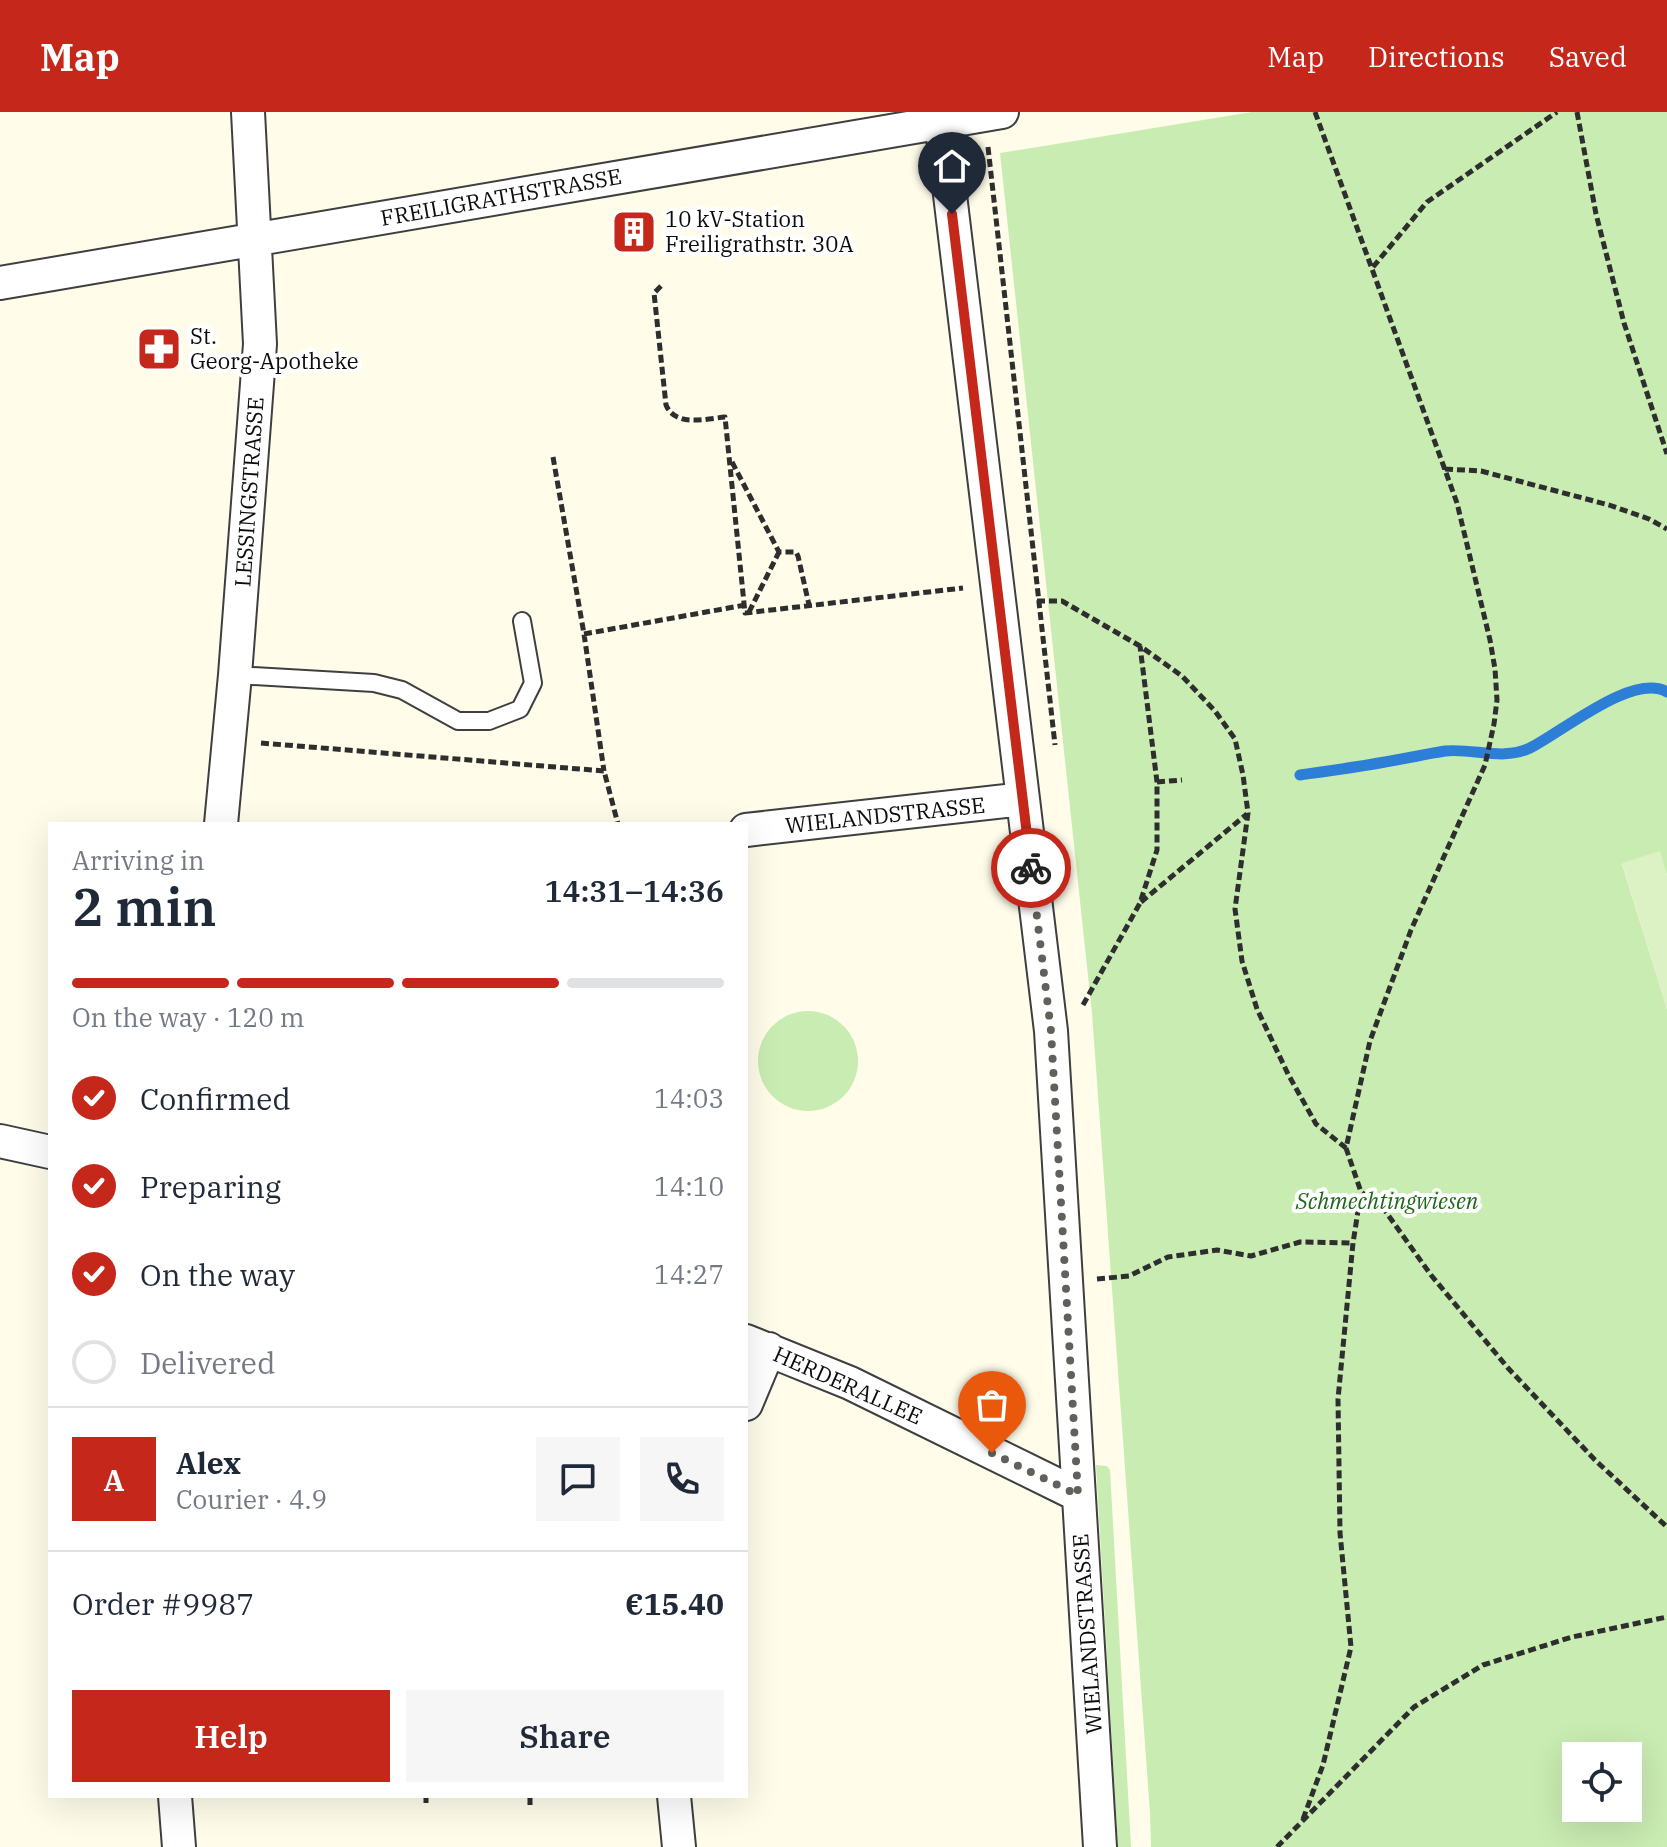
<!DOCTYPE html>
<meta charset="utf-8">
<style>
:root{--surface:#fff;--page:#f6f6f7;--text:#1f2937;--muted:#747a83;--line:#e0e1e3;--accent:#c5271b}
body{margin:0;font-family:"IBM Plex Serif",serif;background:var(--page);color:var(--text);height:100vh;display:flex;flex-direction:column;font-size:30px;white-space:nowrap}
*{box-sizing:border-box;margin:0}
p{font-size:26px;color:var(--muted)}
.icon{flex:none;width:44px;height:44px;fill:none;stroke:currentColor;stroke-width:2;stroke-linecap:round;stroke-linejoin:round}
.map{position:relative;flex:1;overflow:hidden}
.drawer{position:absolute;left:48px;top:710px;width:700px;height:976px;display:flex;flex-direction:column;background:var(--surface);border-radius:0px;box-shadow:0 8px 32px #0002}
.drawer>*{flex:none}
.tools{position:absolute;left:1562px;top:1630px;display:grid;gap:16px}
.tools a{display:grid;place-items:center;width:80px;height:80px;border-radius:0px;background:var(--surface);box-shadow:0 8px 32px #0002;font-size:40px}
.pin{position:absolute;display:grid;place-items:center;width:68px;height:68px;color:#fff;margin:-82px -34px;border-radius:50% 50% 50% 0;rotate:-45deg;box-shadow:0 0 8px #0007}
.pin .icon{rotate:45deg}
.courier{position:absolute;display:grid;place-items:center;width:80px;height:80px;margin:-40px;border:6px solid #c5271b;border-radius:50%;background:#fff;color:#222;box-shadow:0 2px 10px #0007}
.head em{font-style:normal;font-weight:600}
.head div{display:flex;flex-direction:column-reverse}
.head{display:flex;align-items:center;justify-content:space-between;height:136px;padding:0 24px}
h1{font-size:52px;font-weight:600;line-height:60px}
.bar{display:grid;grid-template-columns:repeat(4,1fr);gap:12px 8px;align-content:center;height:96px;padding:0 24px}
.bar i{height:10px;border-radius:6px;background:var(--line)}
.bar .active{background:var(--accent)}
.bar p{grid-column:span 4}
.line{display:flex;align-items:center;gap:20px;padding:0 24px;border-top:2px solid var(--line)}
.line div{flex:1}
.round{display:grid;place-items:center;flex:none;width:84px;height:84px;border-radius:0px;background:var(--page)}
ol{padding:0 24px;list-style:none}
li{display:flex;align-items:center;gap:24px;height:88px}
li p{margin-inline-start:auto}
li .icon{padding:8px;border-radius:50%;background:var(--accent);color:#fff;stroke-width:4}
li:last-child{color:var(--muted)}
li i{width:44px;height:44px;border:4px solid var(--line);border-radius:50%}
.button{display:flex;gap:16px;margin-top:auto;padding:16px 24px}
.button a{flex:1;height:92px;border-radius:0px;background:var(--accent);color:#fff;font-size:32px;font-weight:600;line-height:92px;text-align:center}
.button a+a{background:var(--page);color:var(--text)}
header{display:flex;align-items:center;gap:48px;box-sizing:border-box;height:112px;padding:0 40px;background:var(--accent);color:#fff}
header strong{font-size:38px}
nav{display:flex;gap:44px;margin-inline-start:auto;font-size:28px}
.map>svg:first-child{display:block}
.green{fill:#c9ecb2;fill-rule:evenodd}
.pitch{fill:#ddf2c4}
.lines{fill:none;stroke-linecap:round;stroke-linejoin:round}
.stream{stroke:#2d7ed6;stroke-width:11}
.lane-casing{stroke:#3f3f3f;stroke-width:20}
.street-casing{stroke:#3f3f3f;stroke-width:36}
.path{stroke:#2e2e2e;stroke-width:5;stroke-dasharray:8 4;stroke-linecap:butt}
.lane{stroke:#fff;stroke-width:16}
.street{stroke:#fff;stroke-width:32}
.done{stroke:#61605a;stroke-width:8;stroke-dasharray:0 14.4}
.route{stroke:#c5271b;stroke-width:10}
.labels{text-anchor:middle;stroke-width:8;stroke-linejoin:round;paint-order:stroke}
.street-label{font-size:22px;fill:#0c0c0c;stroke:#fff}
.poi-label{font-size:22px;fill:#0c0c0c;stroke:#fff;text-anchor:start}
.park-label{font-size:22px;font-style:italic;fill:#1f6718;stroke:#fff}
</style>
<header>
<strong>Map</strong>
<nav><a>Map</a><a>Directions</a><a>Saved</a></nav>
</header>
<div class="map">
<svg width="1667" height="1735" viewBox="0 0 1667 1735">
<rect width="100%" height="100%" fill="#fffdea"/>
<path class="green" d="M1252,0H1667V763L1659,740L1622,752L1667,897V1735H1151L1150,1701L1092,901L1000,41ZM1576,1644H1628V1696H1576Z
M758 949a50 50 0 1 1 100 0a50 50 0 1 1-100 0Z
M1096,1353L1107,1354L1110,1358L1131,1735H1118Z"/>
<path class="pitch" d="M1660,739L1667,763V897L1622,751Z"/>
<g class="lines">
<path class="stream" d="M1300,663C1328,659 1357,655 1385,650C1405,647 1425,642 1445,639C1474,636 1503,649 1530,636C1561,621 1633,560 1667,580"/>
<g class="lane-casing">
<path id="lane" d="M235,563L374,571L402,578L458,609H489L520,597L533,571L522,509"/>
</g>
<g class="street-casing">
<path id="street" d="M940,0L1051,919L1100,1735
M0,171L1002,0
M221,712L235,563L260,232L248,0
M746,718L1023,687
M0,1029L50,1040
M746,1229L850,1271L1078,1383
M746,1292L769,1237
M175,1684L179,1735
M674,1684L679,1735"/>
</g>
<path class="path" d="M1315,0L1457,391L1490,528L1495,557L1497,588L1494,612L1485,653L1411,818L1370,929L1346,1036L1361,1080L1383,1096L1431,1163L1508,1256L1595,1348L1667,1415
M1577,0L1596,102L1624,211L1667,342
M988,35L1055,633
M1373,155L1427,90L1557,0
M661,174L654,181L666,293C675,315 705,307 725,305L745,501L963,476
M553,345L584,522L604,659
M732,350L779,440H796L798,444L809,493
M1445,357L1481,359L1609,393L1649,407L1667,417
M1037,489H1062L1140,534L1182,564L1215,599L1235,627L1243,663L1248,701L1235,797L1242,849L1257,897L1288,962L1316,1012L1346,1036
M749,500L779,440
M584,522L745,493
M261,631L604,659L618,712
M1157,670L1182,668
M1141,790L1247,702
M1083,893L1140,791L1157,738V670L1140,534
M1097,1167L1129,1164L1168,1145L1217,1138L1251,1144L1300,1130L1353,1131
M426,1691V1684
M530,1693V1684
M1303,1707L1323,1653L1351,1535L1340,1421L1338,1287L1353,1131L1361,1080
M1277,1735L1414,1595L1483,1553L1572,1525L1667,1505"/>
<use href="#lane" class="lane"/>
<use href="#street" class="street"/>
</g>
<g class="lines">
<path class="done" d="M992,1341L1078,1383L1051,919L1031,756"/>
<path class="route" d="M952,102L1031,756"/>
</g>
<defs>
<g id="building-square" transform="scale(2.3)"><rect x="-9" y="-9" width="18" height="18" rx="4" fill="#c5271b" stroke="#fff"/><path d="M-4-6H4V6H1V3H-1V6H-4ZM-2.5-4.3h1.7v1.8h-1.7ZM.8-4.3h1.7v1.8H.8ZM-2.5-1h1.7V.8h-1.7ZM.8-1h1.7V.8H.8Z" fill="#fff"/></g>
<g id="pharmacy-square" transform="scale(2.3)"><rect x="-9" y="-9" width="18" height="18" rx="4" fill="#c5271b" stroke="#fff"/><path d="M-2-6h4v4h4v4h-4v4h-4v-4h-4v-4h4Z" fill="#fff"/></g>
</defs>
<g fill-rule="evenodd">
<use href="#building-square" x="634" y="120"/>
<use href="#pharmacy-square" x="159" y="237"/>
</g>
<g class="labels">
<g class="street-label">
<text transform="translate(501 85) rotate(-10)" y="8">FREILIGRATHSTRASSE</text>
<text transform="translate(249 380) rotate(-86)" y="8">LESSINGSTRASSE</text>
<text transform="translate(885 703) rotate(-6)" y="8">WIELANDSTRASSE</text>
<text transform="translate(848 1273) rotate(24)" y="8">HERDERALLEE</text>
<text transform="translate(1087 1522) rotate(-94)" y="8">WIELANDSTRASSE</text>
</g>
<g class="poi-label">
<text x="665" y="115">10 kV-Station<tspan x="665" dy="25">Freiligrathstr. 30A</tspan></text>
<text x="190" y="232">St.<tspan x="190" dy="25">Georg-Apotheke</tspan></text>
</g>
<g class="park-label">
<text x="1387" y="1097">Schmechtingwiesen</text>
</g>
</g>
</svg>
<div class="tools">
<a><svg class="icon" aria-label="locate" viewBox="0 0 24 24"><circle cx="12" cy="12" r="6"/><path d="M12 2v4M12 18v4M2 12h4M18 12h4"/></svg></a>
</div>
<div class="pin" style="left:992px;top:1341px;background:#ea580c"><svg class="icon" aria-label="bag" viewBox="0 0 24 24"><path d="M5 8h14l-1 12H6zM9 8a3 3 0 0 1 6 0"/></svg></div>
<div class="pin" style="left:952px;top:102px;background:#1f2937"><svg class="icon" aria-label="home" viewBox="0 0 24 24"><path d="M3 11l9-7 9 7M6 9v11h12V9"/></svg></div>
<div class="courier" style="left:1031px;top:756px"><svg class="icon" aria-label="bike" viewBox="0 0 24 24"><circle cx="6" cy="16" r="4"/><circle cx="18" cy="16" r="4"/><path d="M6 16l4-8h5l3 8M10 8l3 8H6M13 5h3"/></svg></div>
<section class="drawer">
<div class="head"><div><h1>2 min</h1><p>Arriving in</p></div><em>14:31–14:36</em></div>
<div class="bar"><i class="active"></i><i class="active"></i><i class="active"></i><i></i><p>On the way · 120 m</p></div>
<ol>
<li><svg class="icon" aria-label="check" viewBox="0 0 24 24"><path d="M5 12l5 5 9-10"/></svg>Confirmed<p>14:03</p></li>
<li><svg class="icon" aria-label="check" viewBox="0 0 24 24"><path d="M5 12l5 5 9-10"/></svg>Preparing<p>14:10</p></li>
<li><svg class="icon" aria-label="check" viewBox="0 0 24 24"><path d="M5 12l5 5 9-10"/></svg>On the way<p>14:27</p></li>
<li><i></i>Delivered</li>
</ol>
<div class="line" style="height:144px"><b class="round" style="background:var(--accent);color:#fff">A</b><div><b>Alex</b><p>Courier · 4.9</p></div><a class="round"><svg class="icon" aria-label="chat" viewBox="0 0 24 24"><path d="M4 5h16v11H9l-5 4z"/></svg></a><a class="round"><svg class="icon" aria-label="phone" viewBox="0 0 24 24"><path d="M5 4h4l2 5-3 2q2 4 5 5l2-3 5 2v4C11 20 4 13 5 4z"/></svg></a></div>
<div class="line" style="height:104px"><div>Order #9987</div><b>€15.40</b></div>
<div class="button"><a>Help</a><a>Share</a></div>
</section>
</div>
